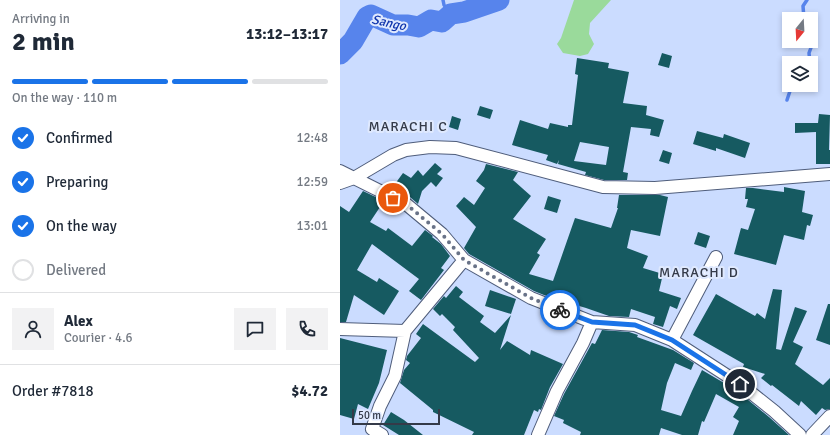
<!DOCTYPE html>
<meta charset="utf-8">
<style>
:root{--surface:#fff;--page:#f2f2f3;--text:#1f2937;--muted:#747a83;--line:#e0e1e3;--accent:#1a73e8}
body{margin:0;font-family:Signika,sans-serif;background:var(--page);color:var(--text);height:100vh;display:flex;flex-direction:column;font-size:15px;white-space:nowrap}
*{box-sizing:border-box;margin:0}
p{font-size:13px;color:var(--muted)}
.icon{flex:none;width:22px;height:22px;fill:none;stroke:currentColor;stroke-width:2;stroke-linecap:round;stroke-linejoin:round}
.map{position:relative;flex:1;overflow:hidden}
.side{display:flex;flex-direction:column;background:var(--surface);width:340px}
.side>*{flex:none}
.needle{width:26px;rotate:198deg}
.controls{position:absolute;left:442px;top:12px;display:grid;gap:8px}
.controls a{display:grid;place-items:center;width:36px;height:36px;border-radius:0px;background:var(--surface);box-shadow:0 2px 6px #0003;font-size:20px}
.scale{position:absolute;left:12px;bottom:10px;width:88px;box-sizing:border-box;padding-left:4px;border:2px solid #343a48;border-top:0;font-size:11px;line-height:14px;white-space:nowrap;color:#343a48;-webkit-text-stroke:3px #dfe9fe;paint-order:stroke}
.pin{position:absolute;display:grid;place-items:center;width:34px;height:34px;color:#fff;margin:-17px;border:2px solid #fff;border-radius:50%;box-shadow:0 1px 4px #0007}
.courier{position:absolute;display:grid;place-items:center;width:40px;height:40px;margin:-20px;border:3px solid #1a73e8;border-radius:50%;background:#fff;color:#222;box-shadow:0 1px 5px #0007}
.headline em{font-style:normal;font-weight:800}
.headline div{display:flex;flex-direction:column-reverse}
.headline{display:flex;align-items:center;justify-content:space-between;height:68px;padding:0 12px}
h1{font-size:26px;font-weight:800;line-height:30px}
.bar{display:grid;grid-template-columns:repeat(4,1fr);gap:6px 4px;align-content:center;height:48px;padding:0 12px}
.bar i{height:5px;border-radius:3px;background:var(--line)}
.bar .on{background:var(--accent)}
.bar p{grid-column:span 4}
.line{display:flex;align-items:center;gap:10px;padding:0 12px;border-top:1px solid var(--line)}
.line div{flex:1}
.round{display:grid;place-items:center;flex:none;width:42px;height:42px;border-radius:0px;background:var(--page)}
ol{padding:0 12px;list-style:none}
li{display:flex;align-items:center;gap:12px;height:44px}
li p{margin-inline-start:auto}
li .icon{padding:4px;border-radius:50%;background:var(--accent);color:#fff;stroke-width:4}
li:last-child{color:var(--muted)}
li i{width:22px;height:22px;border:2px solid var(--line);border-radius:50%}
main{display:flex;flex:1;min-height:0}
.map>svg:first-child{display:block}
.green{fill:#9ada9b}
.lines{fill:none;stroke-linecap:round;stroke-linejoin:round}
.stream{stroke:#5784ec;stroke-width:3.5}
.river{stroke:#5784ec;stroke-width:21}
.building{fill:#165a61;fill-rule:evenodd}
.street-casing{stroke:#4f5d7b;stroke-width:14}
.street{stroke:#fff;stroke-width:12}
.done{stroke:#697388;stroke-width:4;stroke-dasharray:0 7.2}
.route{stroke:#1a73e8;stroke-width:5}
.labels{text-anchor:middle;stroke-width:4;stroke-linejoin:round;paint-order:stroke}
.water-label{font-size:13px;font-style:italic;fill:#0e34ac;stroke:#dfe9fe}
.quarter-label{font-size:14px;letter-spacing:1px;fill:#343a48;stroke:#dfe9fe}
</style>
<main>
<section class="side">
<div class="headline"><div><h1>2 min</h1><p>Arriving in</p></div><em>13:12–13:17</em></div>
<div class="bar"><i class="on"></i><i class="on"></i><i class="on"></i><i></i><p>On the way · 110 m</p></div>
<ol>
<li><svg class="icon" aria-label="check" viewBox="0 0 24 24"><path d="M5 12l5 5 9-10"/></svg>Confirmed<p>12:48</p></li>
<li><svg class="icon" aria-label="check" viewBox="0 0 24 24"><path d="M5 12l5 5 9-10"/></svg>Preparing<p>12:59</p></li>
<li><svg class="icon" aria-label="check" viewBox="0 0 24 24"><path d="M5 12l5 5 9-10"/></svg>On the way<p>13:01</p></li>
<li><i></i>Delivered</li>
</ol>
<div class="line" style="height:72px"><a class="round"><svg class="icon" aria-label="person" viewBox="0 0 24 24"><circle cx="12" cy="8" r="4"/><path d="M4 21q1-7 8-7t8 7"/></svg></a><div><b>Alex</b><p>Courier · 4.6</p></div><a class="round"><svg class="icon" aria-label="chat" viewBox="0 0 24 24"><path d="M4 5h16v11H9l-5 4z"/></svg></a><a class="round"><svg class="icon" aria-label="phone" viewBox="0 0 24 24"><path d="M5 4h4l2 5-3 2q2 4 5 5l2-3 5 2v4C11 20 4 13 5 4z"/></svg></a></div>
<div class="line" style="height:52px"><div>Order #7818</div><b>$4.72</b></div>
</section>
<div class="map">
<svg width="490" height="435" viewBox="0 0 490 435">
<rect width="100%" height="100%" fill="#cbdcff"/>
<path class="green" d="M234,0H271L250,23L249,34L254,44L248,54L240,56L223,53L217,44L221,38Z"/>
<g class="lines">
<path class="stream" d="M103,0L104,5L111,14
M464,19L463,6L467,0
M469,41L472,45L469,53L470,63
M447,100L452,85"/>
<path class="river" d="M0,54L13,41L27,17L31,15L53,25H68L79,27L91,20L102,22L111,14L124,12L159,0"/>
</g>
<path class="building" d="M322,53L332,56L329,68L318,65Z
M237,58L269,63L268,68L289,72L283,103L307,106L306,115L324,120L319,137L310,135L311,129L291,127L283,172L288,173L287,180H264L245,175L246,172L218,164L219,160L217,164L206,160L208,155L172,145L180,120L208,129L210,123L228,127V125H232L238,75L235,74ZM240,142L269,147L266,165L234,161Z
M140,106L153,110L150,119L137,115Z
M479,114L490,115L489,150H490V164H476V132L455,133V123H478Z
M112,116L121,119L118,130L109,127Z
M357,131L383,138L384,134L410,143L405,158L376,148V151L353,144Z
M323,150L332,153L329,164L319,161Z
M95,163L102,169L97,174L103,178L96,187L91,182L82,191L78,204L70,197L52,188L63,173L71,178L78,170L83,176Z
M146,164L178,172L173,180L191,196L173,219L206,239L197,253L200,255L189,274L213,281L235,218L271,228L278,208H277L279,195H320L328,197L320,236L291,230L287,248L308,256L303,268L323,274L319,291L341,298L337,309L330,306L323,327L313,324L315,317L291,309L289,317L269,316L246,308L236,305V303L208,294L207,296L204,295L194,291L129,254L124,248L136,227L116,206L124,197L134,205L145,188L136,181L144,170Z
M444,187L465,191L462,212L473,215L470,226L467,225L464,240L444,235L436,265L394,254L401,228L408,230L415,209L406,207L408,199H405L406,188H413L444,192Z
M23,191L44,201L30,222L46,231L48,228L72,246L85,230L93,236L92,237L101,244L110,256L101,268L104,270L81,300L69,291L79,279L32,244L17,270L37,282L39,278L59,291L44,315L14,295L6,322H0V206L9,212Z
M208,196L221,200L217,213L204,209Z
M358,232L370,236L366,248L354,244Z
M116,286L123,292L119,297L144,316L140,322L155,333L171,315L160,350L167,341L190,355L191,350L223,364L210,387L201,410L199,409L198,412L194,410L184,435H132L134,432L93,412V410L60,383L64,370L70,363L66,360L67,356L81,338L76,334L83,324L135,362L139,358L113,330L115,327L102,314L100,316L93,309L104,296L106,298Z
M433,289L442,290L436,349L441,350L455,307L467,311L453,342L463,347L455,364L483,385L490,378V409L485,410L482,408L476,415L461,401L459,406L432,385L431,386L421,378L425,374L403,367L404,364L353,335L376,294L415,316L417,313L425,319Z
M150,290L176,299L171,314L145,306Z
M488,304H490V345L476,340Z
M262,330L289,332L298,335L297,337L333,350L354,363L351,370L335,363L327,383L321,410L341,416L352,391L362,370L396,390L429,417L449,435H393L399,421L393,417L399,407L376,394L364,422L362,421L358,435H342L321,428L319,435H240L241,432L223,423L224,420L214,416L224,394L252,343L255,344Z
M0,338L47,350L39,383L28,409L18,404L14,419L0,415Z
M51,412L64,420L83,435H59L43,425Z"/>
<g class="lines">
<g class="street-casing">
<path id="street" d="M0,171L66,204L102,234L124,260L191,298L252,322L295,325L332,340L400,384L434,411L460,435
M0,183L14,178L53,155L66,150L90,147L116,148L263,187L315,188L490,174
M0,329L65,331
M332,340L376,257
M42,435L32,429L40,406L55,376L65,331L124,260
M198,435L217,391L243,343L252,322
M472,435L490,416"/>
</g>
<use href="#street" class="street"/>
</g>
<g class="lines">
<path class="done" d="M53,198L66,204L102,234L124,260L191,298L220,310"/>
<path class="route" d="M220,310L252,322L295,325L332,340L400,384"/>
</g>
<g class="labels">
<g class="water-label">
<text transform="translate(49 22) rotate(12)" y="5">Sango</text>
</g>
<g class="quarter-label">
<text x="68" y="131">MARACHI C</text>
<text x="359" y="277">MARACHI D</text>
</g>
</g>
</svg>
<div class="controls">
<a><svg class="needle" viewBox="-14 -14 28 28"><path d="M0-13l5 13h-10z" fill="#e53935"/><path d="M0 13l5-13h-10z" fill="#747a83"/></svg></a>
<a><svg class="icon" aria-label="layers" viewBox="0 0 24 24"><path d="M12 4l9 5-9 5-9-5zM3 14l9 5 9-5"/></svg></a>
</div>
<div class="scale">50 m</div>
<div class="pin" style="left:53px;top:198px;background:#ea580c"><svg class="icon" aria-label="bag" viewBox="0 0 24 24"><path d="M5 8h14l-1 12H6zM9 8a3 3 0 0 1 6 0"/></svg></div>
<div class="pin" style="left:400px;top:384px;background:#1f2937"><svg class="icon" aria-label="home" viewBox="0 0 24 24"><path d="M3 11l9-7 9 7M6 9v11h12V9"/></svg></div>
<div class="courier" style="left:220px;top:310px"><svg class="icon" aria-label="bike" viewBox="0 0 24 24"><circle cx="6" cy="16" r="4"/><circle cx="18" cy="16" r="4"/><path d="M6 16l4-8h5l3 8M10 8l3 8H6M13 5h3"/></svg></div>
</div>
</main>
